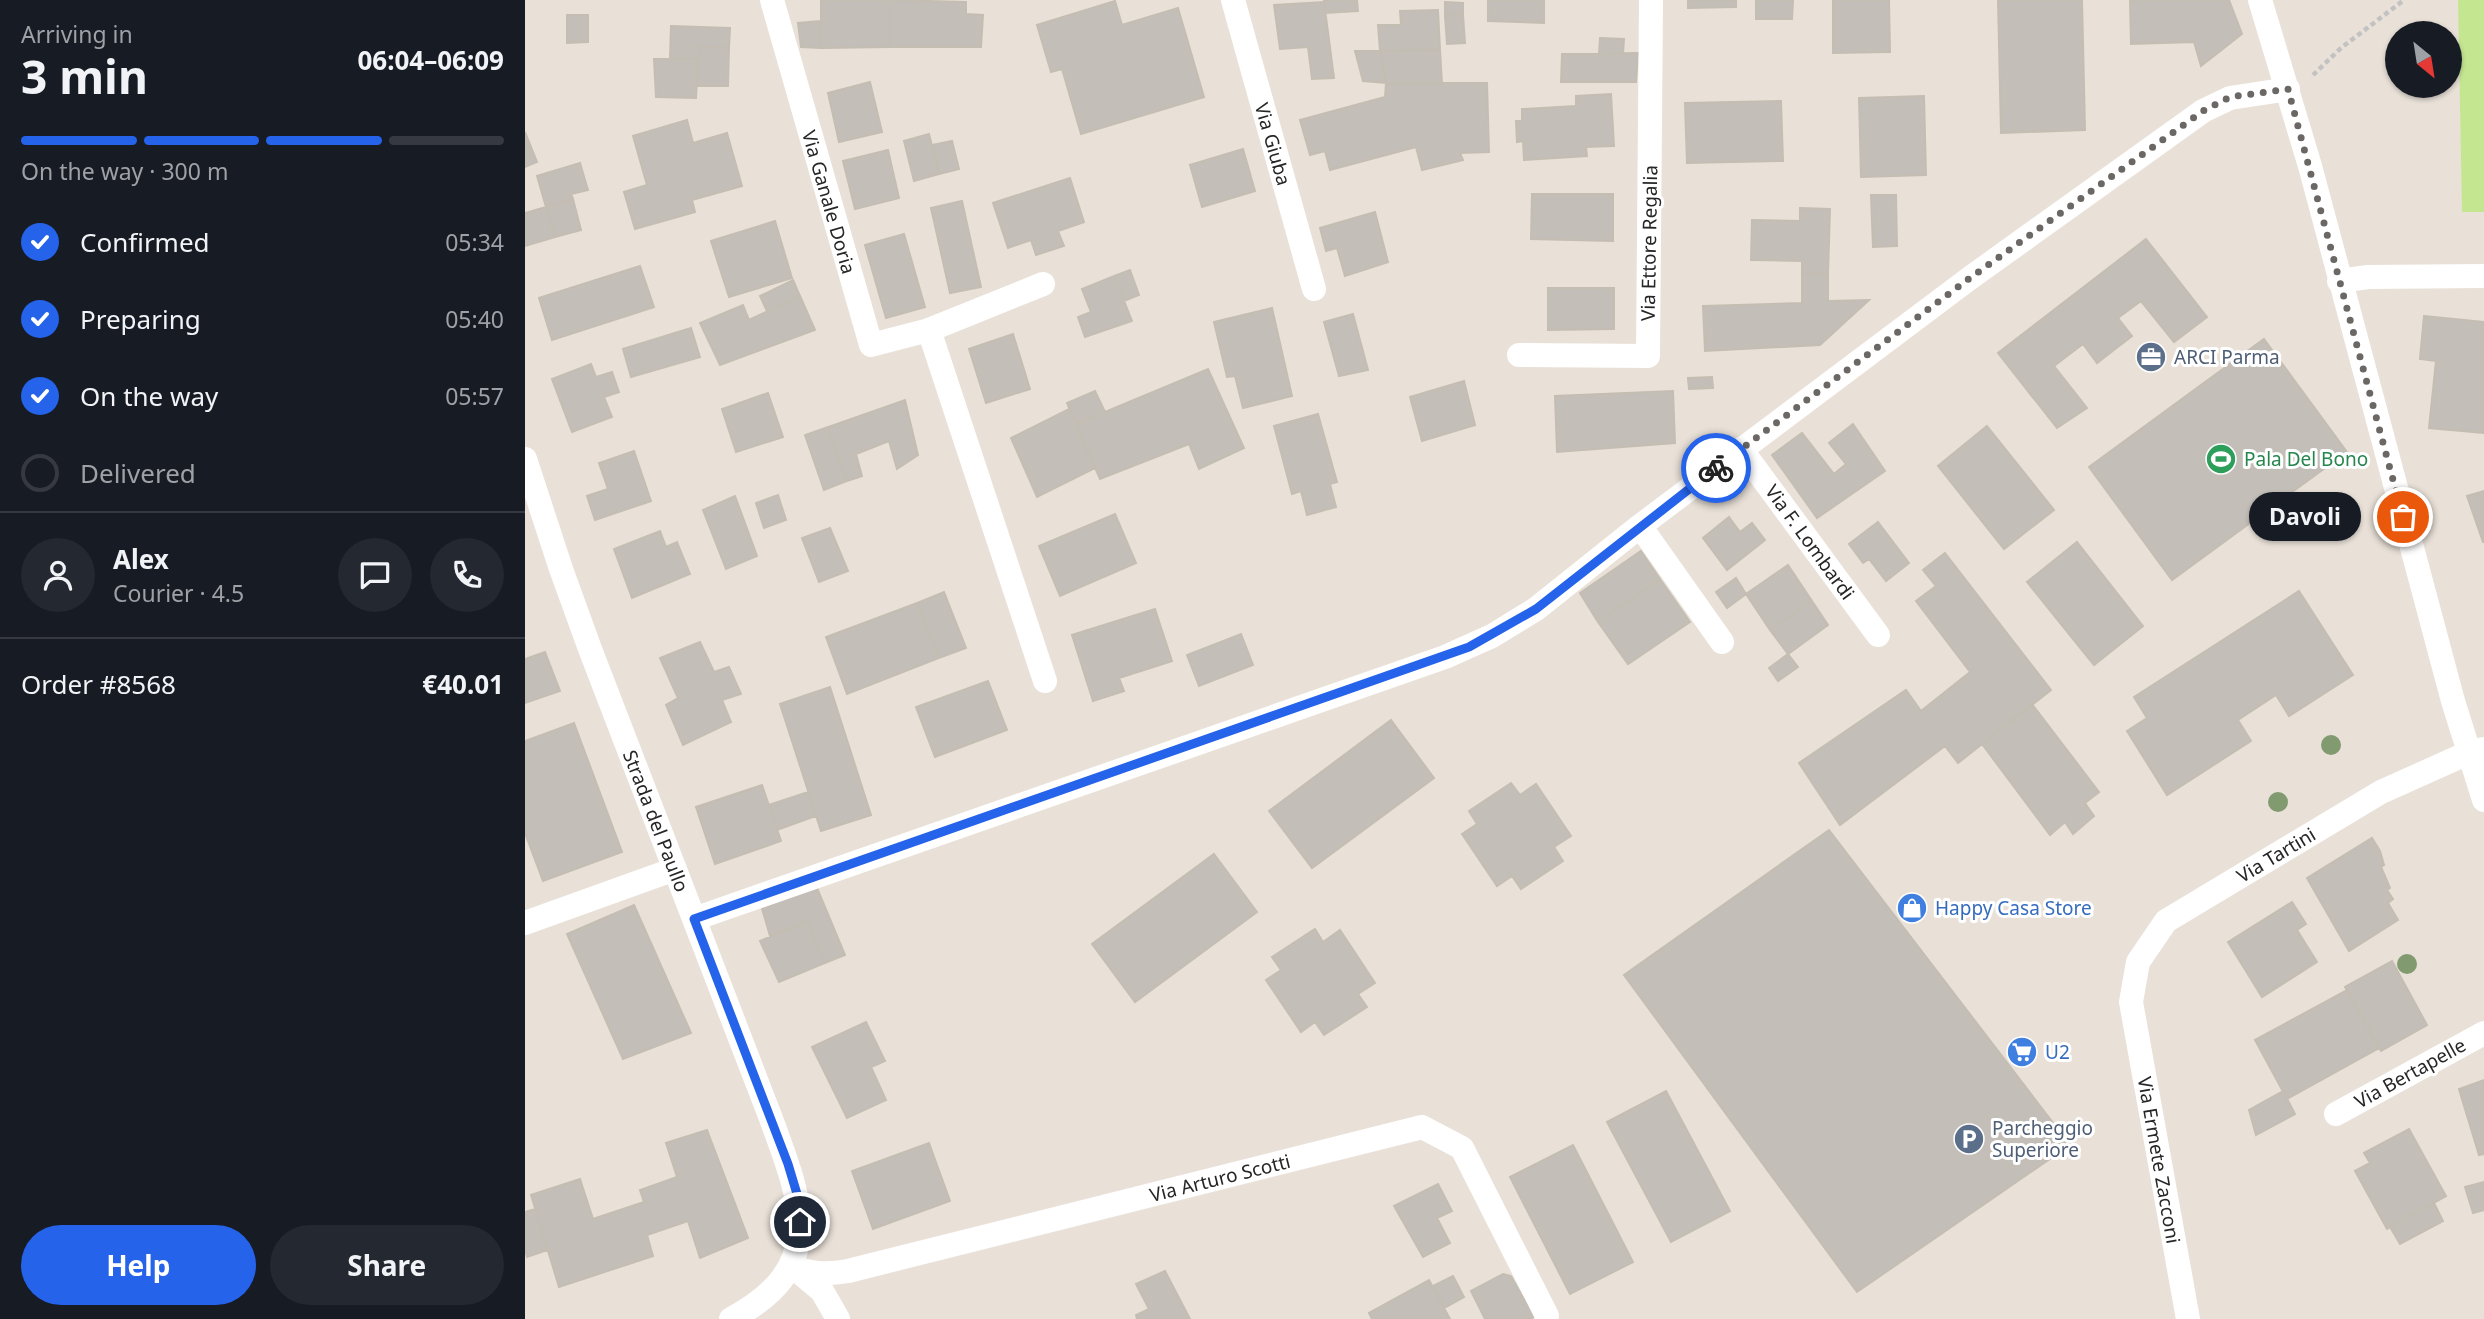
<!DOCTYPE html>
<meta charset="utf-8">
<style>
:root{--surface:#171b24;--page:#242831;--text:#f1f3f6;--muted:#9ea1a6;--line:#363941;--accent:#2563eb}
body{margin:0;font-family:"Noto Sans",sans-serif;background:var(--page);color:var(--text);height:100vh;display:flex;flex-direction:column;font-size:26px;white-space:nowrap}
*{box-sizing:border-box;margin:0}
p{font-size:23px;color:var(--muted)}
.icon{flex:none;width:38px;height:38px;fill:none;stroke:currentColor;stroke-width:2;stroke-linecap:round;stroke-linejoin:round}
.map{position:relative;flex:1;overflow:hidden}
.details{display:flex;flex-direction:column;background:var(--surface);width:525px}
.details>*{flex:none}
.needle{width:46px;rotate:150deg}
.buttons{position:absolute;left:1860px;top:21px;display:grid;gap:14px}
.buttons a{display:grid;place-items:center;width:77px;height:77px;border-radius:50%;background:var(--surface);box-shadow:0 2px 5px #0004;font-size:35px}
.pin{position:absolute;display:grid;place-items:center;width:60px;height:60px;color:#fff;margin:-30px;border:4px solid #fff;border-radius:50%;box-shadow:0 2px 7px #0007}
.courier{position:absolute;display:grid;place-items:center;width:70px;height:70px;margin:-35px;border:5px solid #2563eb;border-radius:50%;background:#fff;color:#222;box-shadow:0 2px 9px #0007}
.bubble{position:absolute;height:49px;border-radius:24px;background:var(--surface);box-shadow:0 2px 5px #0004;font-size:23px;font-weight:700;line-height:49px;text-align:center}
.headline em{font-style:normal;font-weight:700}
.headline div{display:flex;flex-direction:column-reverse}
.headline{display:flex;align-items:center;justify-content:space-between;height:119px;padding:0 21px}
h1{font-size:46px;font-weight:700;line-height:52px}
.bar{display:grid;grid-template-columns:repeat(4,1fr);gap:10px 7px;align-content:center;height:84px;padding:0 21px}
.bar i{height:9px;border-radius:5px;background:var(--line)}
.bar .selected{background:var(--accent)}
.bar p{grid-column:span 4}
.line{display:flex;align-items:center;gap:18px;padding:0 21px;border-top:2px solid var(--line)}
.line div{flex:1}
.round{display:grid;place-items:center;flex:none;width:74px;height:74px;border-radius:37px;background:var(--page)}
ol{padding:0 21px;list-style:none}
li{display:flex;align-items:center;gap:21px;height:77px}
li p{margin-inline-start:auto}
li .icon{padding:7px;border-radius:50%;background:var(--accent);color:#fff;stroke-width:4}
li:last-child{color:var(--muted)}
li i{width:38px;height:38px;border:4px solid var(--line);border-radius:50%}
.primary-button{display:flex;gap:14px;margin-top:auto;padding:14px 21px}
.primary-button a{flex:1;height:80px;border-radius:42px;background:var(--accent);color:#fff;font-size:28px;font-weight:700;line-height:80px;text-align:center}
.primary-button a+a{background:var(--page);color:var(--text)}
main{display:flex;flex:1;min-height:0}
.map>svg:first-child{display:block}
.pitch{fill:#c5e691}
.building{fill:#c4beb8;stroke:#c4bdb2;stroke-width:2}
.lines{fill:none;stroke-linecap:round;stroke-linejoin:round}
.path{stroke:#c2c2c2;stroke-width:4.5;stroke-dasharray:5 3.5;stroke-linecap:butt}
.street{stroke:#fff;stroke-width:24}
.tree{fill:#819a70}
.done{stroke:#6a6764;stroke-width:7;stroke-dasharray:0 12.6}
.route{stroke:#2563eb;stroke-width:9}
.labels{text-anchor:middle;stroke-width:6;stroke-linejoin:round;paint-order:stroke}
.street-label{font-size:19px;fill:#262626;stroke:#fff}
.service-label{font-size:19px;fill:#4e5e75;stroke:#fff;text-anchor:start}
.leisure-label{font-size:19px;fill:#27864d;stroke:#fff;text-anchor:start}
.shop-label{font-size:19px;fill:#366cbe;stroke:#fff;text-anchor:start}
</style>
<main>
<section class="details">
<div class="headline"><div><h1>3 min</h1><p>Arriving in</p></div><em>06:04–06:09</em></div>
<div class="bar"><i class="selected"></i><i class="selected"></i><i class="selected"></i><i></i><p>On the way · 300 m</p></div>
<ol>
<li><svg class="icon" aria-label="check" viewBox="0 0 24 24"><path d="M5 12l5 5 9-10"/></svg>Confirmed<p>05:34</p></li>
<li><svg class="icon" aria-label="check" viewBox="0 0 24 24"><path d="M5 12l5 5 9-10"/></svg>Preparing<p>05:40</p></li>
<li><svg class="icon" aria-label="check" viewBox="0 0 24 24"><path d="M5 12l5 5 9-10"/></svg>On the way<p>05:57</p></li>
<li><i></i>Delivered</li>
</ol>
<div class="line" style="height:126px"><a class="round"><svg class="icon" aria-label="person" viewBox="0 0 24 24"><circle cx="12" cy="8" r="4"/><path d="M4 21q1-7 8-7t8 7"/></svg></a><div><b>Alex</b><p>Courier · 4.5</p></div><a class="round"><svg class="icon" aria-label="chat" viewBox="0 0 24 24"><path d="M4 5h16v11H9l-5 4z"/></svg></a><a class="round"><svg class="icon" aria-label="phone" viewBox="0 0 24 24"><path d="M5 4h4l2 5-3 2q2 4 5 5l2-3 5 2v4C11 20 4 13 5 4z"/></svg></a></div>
<div class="line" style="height:91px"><div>Order #8568</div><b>€40.01</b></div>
<div class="primary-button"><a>Help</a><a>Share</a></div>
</section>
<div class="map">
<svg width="1959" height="1319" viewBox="0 0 1959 1319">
<rect width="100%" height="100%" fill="#e9e1d8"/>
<path class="pitch" d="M1933,0H1959V212H1937Z"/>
<path class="building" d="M296,0H365V47L296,48Z
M365,0L441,2V14L458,15L456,47H365Z
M799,0H832L833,11L800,13Z
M963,0H1019V23L963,21Z
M1163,0H1211V7L1163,8Z
M1231,0H1268L1267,19H1231Z
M1308,0H1364L1365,52L1308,53Z
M1473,0H1557L1560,130L1476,133Z
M1605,0H1704L1717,34L1676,66L1669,42L1606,44Z
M590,1L597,25L653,8L679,97L556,134L537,69L526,72L512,25Z
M799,2L809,78L787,79L783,47L755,49L749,5Z
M920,2L938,3V15L920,16Z
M913,10L915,50L855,51L853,25H876L875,11Z
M42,15H63V42L42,43Z
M938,15L940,43L922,44L920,16Z
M295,21L296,48L276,47L273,23Z
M146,26L205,28L204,48L174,47L173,59H145Z
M1075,38L1099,39L1098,53L1074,54Z
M174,47L204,48L203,86H172Z
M915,50L917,84L861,83L855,51Z
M830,51H855L861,83L838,81Z
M1113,53L1111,82H1036L1037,54Z
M129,59H173L171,98L131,97Z
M345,82L357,132L314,142L303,93Z
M861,83H962L964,152L935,153L938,160L897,170L891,147L805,170L800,151L785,155L775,120L860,97Z
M1086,94L1089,146L1061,147L1062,156L999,160L998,141L992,142L991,121H997V109L1051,106V96Z
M1399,96L1401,175L1336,177L1334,98Z
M1256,101L1258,161L1162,163L1160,103Z
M162,120L168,143L202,133L217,186L167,200L170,212L110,229L99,192L122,185L108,136Z
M0,132L12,162L0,167Z
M404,134L414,174L389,181L379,141Z
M427,141L434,169L414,174L407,145Z
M718,149L730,191L677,207L665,165Z
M363,150L374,198L330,209L318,161Z
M55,163L63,190L46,194L48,199L21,207L12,176Z
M545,178L559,222L533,231L539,246L511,255L506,240L483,248L468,203Z
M1007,194H1088V241L1006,239Z
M1346,195H1371L1372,246L1348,247Z
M48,199L56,230L30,237L21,207Z
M437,201L456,287L425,293L406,208Z
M21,207L30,237L0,246V213Z
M1275,208L1305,209L1303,274L1277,273V261L1226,260L1227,220L1275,221Z
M850,212L863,262L820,276L812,248L801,251L795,228Z
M250,221L267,278L204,297L186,241Z
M379,234L400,307L361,318L340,245Z
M1621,239L1682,317L1649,342L1616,301L1593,318L1607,336L1572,363L1558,344L1529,366L1562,408L1532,428L1473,353Z
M115,266L129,307L27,340L14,298Z
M605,270L614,295L599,301L589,276Z
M1277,273L1303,274V301L1344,300L1295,345L1180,351L1178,306L1277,303Z
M589,276L607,321L560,337L553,317L566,312L557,289Z
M268,280L275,296L242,311L235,296Z
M1023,288H1089V329L1023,330Z
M275,296L290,330L195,365L175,323L218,305L224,320Z
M747,308L767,396L718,408L710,376L702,377L689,322Z
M828,314L843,370L814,376L799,322Z
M1899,316L1959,322V433L1904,428L1911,361L1895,359Z
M166,328L175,357L106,377L98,349Z
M488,334L505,389L461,403L444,349Z
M1739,339L1822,452L1647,580L1564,467Z
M66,364L71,377L87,372L94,392L79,397L87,417L47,432L27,379Z
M683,369L719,448L674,469L664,444L575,479L551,424Z
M1187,377L1188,388L1164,389L1163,378Z
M939,381L950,425L897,441L885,397Z
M570,391L580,412L551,424L542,403Z
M1148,391L1150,443L1032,452L1030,396Z
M243,393L258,437L211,452L197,409Z
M380,400L393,455L372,469L364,441L331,454L337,476L322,481L303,427Z
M544,409L570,468L512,497L486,438Z
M793,414L812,482L805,484L811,507L782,515L776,491L767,494L749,426Z
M1328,424L1360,471L1292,518L1247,455L1277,433L1309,474L1321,464L1304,443Z
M1462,426L1529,510L1479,549L1413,466Z
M303,427L322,481L299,490L280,435Z
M109,451L126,501L70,520L62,496L83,489L74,463Z
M1959,491V542H1958L1942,496Z
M253,495L261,520L239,528L231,503Z
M210,496L232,556L201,569L178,510Z
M590,514L611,563L535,596L514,546Z
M1204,517L1215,532L1227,523L1240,540L1202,570L1178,538Z
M1353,522L1384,563L1361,581L1344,559L1338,563L1324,544Z
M305,528L323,571L294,582L277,538Z
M135,531L141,547L152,542L165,574L107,598L89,549Z
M1552,542L1618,626L1569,665L1502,582Z
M1116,551L1135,579L1073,622L1055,593Z
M1420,553L1526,690L1433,763L1420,746L1315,825L1274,763L1381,690L1396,711L1445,672L1391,601L1411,586L1398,570Z
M1263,565L1287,601L1245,630L1221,594Z
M1211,578L1221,594L1202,608L1191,592Z
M1135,579L1165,622L1103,664L1073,622Z
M1774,591L1828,675L1764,716L1751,695L1713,720L1726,741L1642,795L1602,731L1622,718L1609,697Z
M419,592L441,648L414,658L392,603Z
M1287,601L1303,625L1263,654L1245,630Z
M392,603L414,658L322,694L301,637Z
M630,609L647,661L594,678L599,691L568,701L547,635Z
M716,634L728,665L674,686L662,655Z
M175,642L189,672L204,667L216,694L197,700L206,722L158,745L141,705L153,698L135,658Z
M20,652L35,691L0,703V659Z
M1263,654L1273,667L1253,681L1244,668Z
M463,681L482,730L410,757L391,707Z
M305,687L346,815L296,831L255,704Z
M1507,704L1574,792L1560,803L1569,816L1548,834L1540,822L1525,835L1457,744Z
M866,720L909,778L787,868L744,811Z
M49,723L97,852L18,881L0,833V741Z
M986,783L995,795L1011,784L1046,836L1029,847L1038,861L996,889L987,876L972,886L937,834L952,824L944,811Z
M237,785L256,841L190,864L171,807Z
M283,792L291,816L252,830L244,805Z
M1304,830L1545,1145L1332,1292L1099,975Z
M1847,838L1855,851L1859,865L1856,867L1865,888L1862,890L1868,899L1863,903L1873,920L1824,951L1782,878Z
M689,854L732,912L610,1002L567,944Z
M292,888L320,955L300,963L282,921L245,936L236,905Z
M1767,902L1781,924L1772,930L1792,962L1737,997L1703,942Z
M109,905L166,1033L98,1059L42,934Z
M282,921L300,963L254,982L235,941Z
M790,929L798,942L815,930L850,983L833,994L842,1007L799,1035L790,1022L776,1032L741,980L756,970L747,957Z
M1867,961L1902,1025L1856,1051L1820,987Z
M1822,990L1854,1048L1762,1099L1730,1040Z
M341,1022L360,1061L346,1067L361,1100L322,1118L287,1047Z
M1959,1080V1154L1954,1155L1934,1089Z
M1141,1091L1205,1211L1146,1242L1082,1122Z
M1758,1091L1770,1114L1731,1135L1724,1110Z
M1884,1129L1921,1196L1862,1229L1830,1171L1845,1163L1839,1153Z
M182,1130L223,1238L175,1258L163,1221L122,1235L128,1256L34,1287L6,1195L55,1179L68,1219L119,1202L115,1190L152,1177L141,1143Z
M404,1143L425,1201L348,1229L327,1171Z
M1048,1145L1108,1262L1045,1294L985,1177Z
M1959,1182V1210L1948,1213L1940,1187Z
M913,1184L927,1211L912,1218L925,1243L898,1257L869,1206Z
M1909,1203L1918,1221L1875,1244L1865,1227Z
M10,1209L22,1250L2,1257L0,1250V1212Z
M640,1271L665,1319H612L611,1315L624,1309L611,1284Z
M978,1274L986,1276L1009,1317L1004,1319H960L946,1291Z
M928,1276L939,1297L919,1308L908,1286Z
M904,1280L925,1319H847L844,1313Z"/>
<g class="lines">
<path class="path" d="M1788,75L1816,48L1879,0"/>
<path class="street" d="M247,0L346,345L404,330L520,681
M708,0L789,289
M1735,0L1785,166L1928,701L1959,800
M1814,281L1843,277L1959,276
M404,330L518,284
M994,355L1123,356L1126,0
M1216,449L1353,635
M0,459L36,569L65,649L245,1116C277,1202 304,1267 206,1319
M1115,526L1197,642
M169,919L920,657L967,636L1011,609L1115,526L1445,278L1678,111L1705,98L1763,89
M0,923L150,869
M1811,1114L1959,1033
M265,1266C285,1274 302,1275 323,1271L897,1127L937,1148L1022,1316
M272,1270L297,1291L313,1319
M1663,1319L1606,1002L1613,962L1641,921L1856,792L1943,753L1958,749"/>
</g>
<g class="tree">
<circle cx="1806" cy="745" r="10"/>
<circle cx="1753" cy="802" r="10"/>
<circle cx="1882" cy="964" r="10"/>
</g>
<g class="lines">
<path class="done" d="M1191,468L1445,278L1678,111L1705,97L1763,89L1878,517"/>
<path class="route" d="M275,1222L272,1194L263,1164L169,919L944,647L1011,609L1191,468"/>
</g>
<defs>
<g id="office-disc" transform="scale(1.575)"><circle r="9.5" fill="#5c6f8a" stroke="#fff"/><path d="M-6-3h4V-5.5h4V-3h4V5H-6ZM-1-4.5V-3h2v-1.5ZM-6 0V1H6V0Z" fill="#fff"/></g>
<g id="stadium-disc" transform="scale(1.575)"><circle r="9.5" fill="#2e9e5b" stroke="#fff"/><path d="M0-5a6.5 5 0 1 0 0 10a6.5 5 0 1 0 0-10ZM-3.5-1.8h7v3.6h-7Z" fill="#fff"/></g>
<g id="shop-disc" transform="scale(1.575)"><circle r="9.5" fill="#3f7fe0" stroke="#fff"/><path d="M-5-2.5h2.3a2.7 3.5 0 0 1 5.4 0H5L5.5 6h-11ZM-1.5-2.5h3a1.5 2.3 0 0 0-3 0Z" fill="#fff"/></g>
<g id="supermarket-disc" transform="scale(1.575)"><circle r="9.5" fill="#3f7fe0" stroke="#fff"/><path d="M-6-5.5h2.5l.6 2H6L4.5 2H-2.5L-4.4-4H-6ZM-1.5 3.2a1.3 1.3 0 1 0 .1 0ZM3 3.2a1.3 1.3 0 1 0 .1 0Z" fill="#fff"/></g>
<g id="parking-disc" transform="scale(1.575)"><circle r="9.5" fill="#5c6f8a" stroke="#fff"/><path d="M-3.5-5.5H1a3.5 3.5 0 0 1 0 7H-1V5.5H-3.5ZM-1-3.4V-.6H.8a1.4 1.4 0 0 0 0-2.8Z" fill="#fff"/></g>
</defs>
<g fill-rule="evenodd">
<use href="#office-disc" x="1626" y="357"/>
<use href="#stadium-disc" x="1696" y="459"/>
<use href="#shop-disc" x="1387" y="908"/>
<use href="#supermarket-disc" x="1497" y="1052"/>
<use href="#parking-disc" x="1444" y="1139"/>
</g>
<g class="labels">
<g class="street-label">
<text transform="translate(748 144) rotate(74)" y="7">Via Giuba</text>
<text transform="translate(304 202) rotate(74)" y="7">Via Ganale Doria</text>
<text transform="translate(1124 243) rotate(-89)" y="7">Via Ettore Regalia</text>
<text transform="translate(1285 542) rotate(54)" y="7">Via F. Lombardi</text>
<text transform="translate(131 821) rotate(69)" y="7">Strada del Paullo</text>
<text transform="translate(1751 855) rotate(-31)" y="7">Via Tartini</text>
<text transform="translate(1885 1073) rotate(-29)" y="7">Via Bertapelle</text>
<text transform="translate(1634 1160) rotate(80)" y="7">Via Ermete Zacconi</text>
<text transform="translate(695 1178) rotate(-14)" y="7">Via Arturo Scotti</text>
</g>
<g class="service-label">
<text x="1649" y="364">ARCI Parma</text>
<text x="1467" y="1135">Parcheggio<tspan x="1467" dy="22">Superiore</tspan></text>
</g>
<g class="leisure-label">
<text x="1719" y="466">Pala Del Bono</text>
</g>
<g class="shop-label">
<text x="1410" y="915">Happy Casa Store</text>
<text x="1520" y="1059">U2</text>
</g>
</g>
</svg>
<div class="buttons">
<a><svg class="needle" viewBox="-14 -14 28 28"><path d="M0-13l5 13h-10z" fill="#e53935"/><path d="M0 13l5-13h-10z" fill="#9ea1a6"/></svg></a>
</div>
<div class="pin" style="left:1878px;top:517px;background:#ea580c"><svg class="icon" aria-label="bag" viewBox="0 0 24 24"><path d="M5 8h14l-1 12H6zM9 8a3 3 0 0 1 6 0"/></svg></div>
<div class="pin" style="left:275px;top:1222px;background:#1f2937"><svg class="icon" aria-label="home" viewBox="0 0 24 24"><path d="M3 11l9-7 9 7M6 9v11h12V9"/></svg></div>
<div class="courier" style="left:1191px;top:468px"><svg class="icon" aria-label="bike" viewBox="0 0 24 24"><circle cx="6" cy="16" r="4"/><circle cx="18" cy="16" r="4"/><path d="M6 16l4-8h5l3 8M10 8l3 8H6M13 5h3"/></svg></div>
<div class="bubble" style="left:1724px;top:492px;width:112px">Davoli</div>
</div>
</main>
